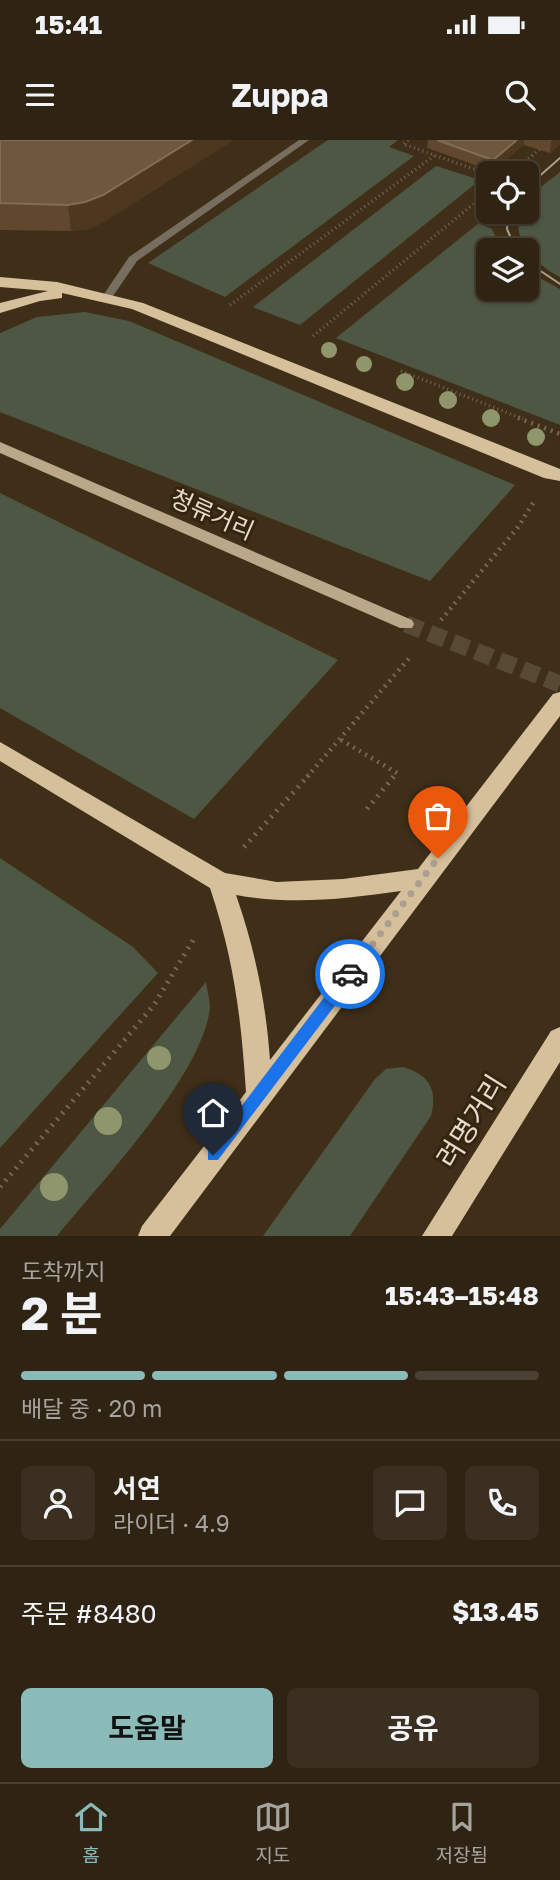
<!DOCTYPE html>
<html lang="ko">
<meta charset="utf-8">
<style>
:root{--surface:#2f2313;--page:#3b2f21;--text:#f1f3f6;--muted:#a7a4a0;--line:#4a4033;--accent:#8bbbb9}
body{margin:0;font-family:"Golos Text","Noto Sans KR",sans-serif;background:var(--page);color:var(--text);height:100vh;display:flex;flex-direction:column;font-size:26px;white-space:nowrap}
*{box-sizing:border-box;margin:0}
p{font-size:23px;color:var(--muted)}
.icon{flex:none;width:38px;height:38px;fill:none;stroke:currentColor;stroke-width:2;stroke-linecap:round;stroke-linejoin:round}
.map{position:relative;height:1096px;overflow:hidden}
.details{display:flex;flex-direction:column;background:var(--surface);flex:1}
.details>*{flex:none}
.fabs{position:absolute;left:476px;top:21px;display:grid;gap:14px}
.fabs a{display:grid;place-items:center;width:63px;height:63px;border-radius:10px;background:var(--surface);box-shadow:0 2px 5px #0004,0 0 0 2px var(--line);font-size:35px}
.pin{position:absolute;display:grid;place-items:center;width:60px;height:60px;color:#fff;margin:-72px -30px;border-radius:50% 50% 50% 0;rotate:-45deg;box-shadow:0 0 7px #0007}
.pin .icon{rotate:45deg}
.courier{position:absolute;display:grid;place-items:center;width:70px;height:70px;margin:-35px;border:5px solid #1a73e8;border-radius:50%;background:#fff;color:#222;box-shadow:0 2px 9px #0007}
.summary em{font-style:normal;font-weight:700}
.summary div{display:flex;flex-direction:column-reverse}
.summary{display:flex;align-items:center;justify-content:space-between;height:119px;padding:0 21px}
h1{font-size:46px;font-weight:700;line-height:52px}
.bar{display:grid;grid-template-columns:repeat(4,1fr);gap:10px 7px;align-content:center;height:84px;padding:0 21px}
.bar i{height:9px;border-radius:5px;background:var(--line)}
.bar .selected{background:var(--accent)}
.bar p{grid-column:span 4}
.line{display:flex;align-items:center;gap:18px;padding:0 21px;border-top:2px solid var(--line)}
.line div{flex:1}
.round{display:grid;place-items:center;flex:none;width:74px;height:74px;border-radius:10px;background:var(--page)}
.primary-button{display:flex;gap:14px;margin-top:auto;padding:14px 21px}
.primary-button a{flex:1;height:80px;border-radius:10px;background:var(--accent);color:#111;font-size:28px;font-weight:700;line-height:80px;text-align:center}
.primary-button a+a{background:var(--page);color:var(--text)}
.status{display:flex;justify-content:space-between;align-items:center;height:49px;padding:0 35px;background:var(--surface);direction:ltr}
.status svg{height:19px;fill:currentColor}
header{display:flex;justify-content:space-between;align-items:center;height:91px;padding:0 21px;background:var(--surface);font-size:32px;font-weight:700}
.tabs{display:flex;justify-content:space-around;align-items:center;height:98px;border-top:2px solid var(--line);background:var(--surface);font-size:19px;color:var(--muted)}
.tabs a{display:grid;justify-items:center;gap:4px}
.tabs .selected{color:var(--accent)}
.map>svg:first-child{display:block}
.green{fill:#4e5743}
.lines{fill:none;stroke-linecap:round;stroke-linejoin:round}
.primary-tunnel{stroke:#584934;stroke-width:17;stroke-dasharray:17 8;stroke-linecap:butt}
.path-far2{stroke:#746653;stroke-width:3.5;stroke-dasharray:1 3.5;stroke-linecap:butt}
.path-far1{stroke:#746653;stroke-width:4.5;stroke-dasharray:2 5;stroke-linecap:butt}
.path{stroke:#746653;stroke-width:5;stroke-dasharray:2 6;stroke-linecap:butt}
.street{fill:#776e5f;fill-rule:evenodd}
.primary{fill:#bba88a;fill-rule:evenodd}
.highway{fill:#d6bf9b;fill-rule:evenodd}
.tram{stroke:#aa9e8e;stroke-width:2}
.tree{fill:#8f966b}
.wall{fill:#60472d}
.shaded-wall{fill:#4d371e}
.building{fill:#6e573e;stroke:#816c55;stroke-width:2}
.route{fill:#1a73e8}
.done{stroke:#ab9f8f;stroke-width:7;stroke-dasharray:0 12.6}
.labels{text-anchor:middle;stroke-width:6;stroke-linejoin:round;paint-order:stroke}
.street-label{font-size:24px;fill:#e5dbce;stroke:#35250f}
.near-street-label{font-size:28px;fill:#e5dbce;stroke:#35250f}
</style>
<div class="status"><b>15:41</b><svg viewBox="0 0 49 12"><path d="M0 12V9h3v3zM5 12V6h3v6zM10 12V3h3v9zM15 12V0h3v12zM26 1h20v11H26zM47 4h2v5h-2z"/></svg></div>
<header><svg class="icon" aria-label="menu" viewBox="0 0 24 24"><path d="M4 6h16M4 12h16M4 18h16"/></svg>Zuppa<svg class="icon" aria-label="search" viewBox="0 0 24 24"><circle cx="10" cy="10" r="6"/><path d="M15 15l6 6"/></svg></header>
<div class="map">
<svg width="560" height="1096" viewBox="0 0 560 1096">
<rect width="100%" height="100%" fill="#3f2f19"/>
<path class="green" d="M328,0H398L389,7L414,16L225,157L148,123Z
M436,26L480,40L300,185L253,167Z
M560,32V137C536,125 510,100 521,72H527C527,54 547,43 560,32Z
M479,83L492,89L501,110H488V149H527V131L560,149V285L336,198Z
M85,172L129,181L515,345L430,441L0,272V193L37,177Z
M0,353L338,520L194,679L0,568Z
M0,718L133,807L158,833L0,1008Z
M206,842C207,850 210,860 210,868C202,936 101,1042 57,1096H0V1089Z
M403,927C429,935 438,949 431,976L350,1096H263L375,939L386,929Z"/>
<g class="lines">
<path class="primary-tunnel" d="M406,484L560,544"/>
<path class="path-far2" d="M408,0L403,4L488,34
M511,33L551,0
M230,165L434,16
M313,196L488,52
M401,231L523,279"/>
<path class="path-far1" d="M518,278L560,294
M441,480L518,387L533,363
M341,600L397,633L394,637
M307,637L411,516"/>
<path class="path" d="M367,669L395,635
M244,707L309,635
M0,1047L154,865L195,797"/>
<path class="street" d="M299,0H309L137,121L111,159H103L102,157L129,117Z"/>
<path class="primary" d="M0,302L412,480L414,484L412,488H400L0,313Z"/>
<path class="highway" d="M0,137L57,142L143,163L560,329V341L544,338L132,169L62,153V158L40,161L0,173V163L48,151L0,147Z
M560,552V576L170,1096H138L142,1086L246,952C241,876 234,820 210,748L0,621V602L225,733L277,742L343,739L418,729L553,554ZM401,751L270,920C266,863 255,809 236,755C292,765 345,759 401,751Z
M560,887V922L452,1096H422L551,891Z"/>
<path class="tram" d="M527,47L560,18
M508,72L507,89L516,110
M527,122L560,144"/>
</g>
<g class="tree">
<circle cx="329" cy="210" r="8"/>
<circle cx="364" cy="224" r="8"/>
<circle cx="405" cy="242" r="9"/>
<circle cx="448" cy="260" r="9"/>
<circle cx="491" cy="278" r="9"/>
<circle cx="536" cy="297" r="9"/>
<circle cx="159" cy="918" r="12"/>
<circle cx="108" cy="981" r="14"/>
<circle cx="54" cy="1047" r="14"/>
</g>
<path class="wall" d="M0,0L106,81L88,89L71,91L0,90Z
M428,0H560V4L550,13L524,5L492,31L427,8Z"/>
<path class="shaded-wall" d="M192,0H234L106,81L88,89L71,91L68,65Z
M517,0H524V5L492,31L493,20Z
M553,0H560V4L550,13L551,2Z"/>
<path class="building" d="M0,0H192L103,55L85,62L68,65L0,63Z
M437,0H517L493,20Z"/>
<path class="route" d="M350,828L355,830V839L218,1020H208V1010L345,830Z"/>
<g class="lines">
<path class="done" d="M350,834L438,718"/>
</g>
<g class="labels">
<g class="street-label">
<text transform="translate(212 375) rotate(24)" y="8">청류거리</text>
</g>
<g class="near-street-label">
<text transform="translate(471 981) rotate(-58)" y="10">려명거리</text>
</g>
</g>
</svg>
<div class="fabs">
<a><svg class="icon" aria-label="locate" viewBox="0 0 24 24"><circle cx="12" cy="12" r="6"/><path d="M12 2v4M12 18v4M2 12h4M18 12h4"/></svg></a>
<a><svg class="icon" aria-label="layers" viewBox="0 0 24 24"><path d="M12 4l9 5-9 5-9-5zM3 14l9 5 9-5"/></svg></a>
</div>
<div class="pin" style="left:438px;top:718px;background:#ea580c"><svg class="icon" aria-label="bag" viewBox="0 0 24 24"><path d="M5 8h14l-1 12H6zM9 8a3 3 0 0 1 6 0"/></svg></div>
<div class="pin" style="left:213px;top:1015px;background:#1f2937"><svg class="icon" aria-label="home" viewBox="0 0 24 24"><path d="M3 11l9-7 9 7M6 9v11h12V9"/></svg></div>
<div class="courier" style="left:350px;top:834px"><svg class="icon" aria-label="car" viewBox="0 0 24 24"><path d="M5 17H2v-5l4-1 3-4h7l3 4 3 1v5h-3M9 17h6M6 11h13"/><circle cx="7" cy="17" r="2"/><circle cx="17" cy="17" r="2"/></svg></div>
</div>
<section class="details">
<div class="summary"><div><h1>2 분</h1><p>도착까지</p></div><em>15:43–15:48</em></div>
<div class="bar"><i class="selected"></i><i class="selected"></i><i class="selected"></i><i></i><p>배달 중 · 20 m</p></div>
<div class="line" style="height:126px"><a class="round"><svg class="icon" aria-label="person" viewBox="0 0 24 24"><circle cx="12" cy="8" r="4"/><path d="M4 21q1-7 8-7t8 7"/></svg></a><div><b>서연</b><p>라이더 · 4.9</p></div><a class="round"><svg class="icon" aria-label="chat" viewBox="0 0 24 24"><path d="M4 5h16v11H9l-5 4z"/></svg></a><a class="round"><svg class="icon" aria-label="phone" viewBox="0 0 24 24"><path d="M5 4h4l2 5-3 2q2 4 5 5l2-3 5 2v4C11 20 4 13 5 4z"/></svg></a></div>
<div class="line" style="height:91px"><div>주문 #8480</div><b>$13.45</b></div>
<div class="primary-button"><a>도움말</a><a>공유</a></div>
</section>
<nav class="tabs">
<a class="selected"><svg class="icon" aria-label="home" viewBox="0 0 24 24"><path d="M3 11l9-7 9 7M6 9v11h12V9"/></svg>홈</a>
<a><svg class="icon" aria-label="map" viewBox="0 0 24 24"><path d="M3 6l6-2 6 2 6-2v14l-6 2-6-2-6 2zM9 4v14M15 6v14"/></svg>지도</a>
<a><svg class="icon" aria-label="saved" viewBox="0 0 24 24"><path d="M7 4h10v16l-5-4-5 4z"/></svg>저장됨</a>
</nav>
